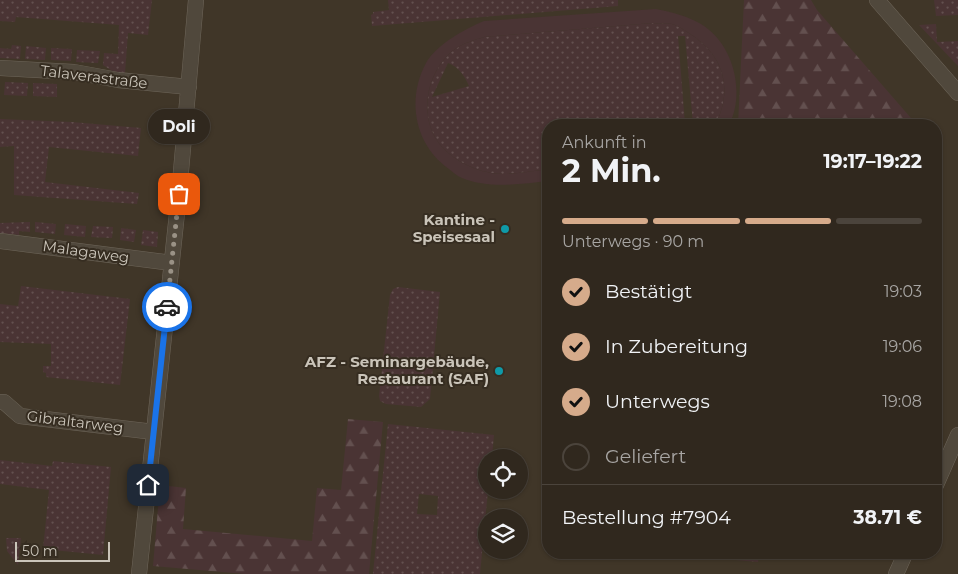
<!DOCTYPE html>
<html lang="de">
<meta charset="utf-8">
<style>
:root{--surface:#30281e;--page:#3c342b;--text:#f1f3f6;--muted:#a8a6a4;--line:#4b443c;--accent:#d6ab8b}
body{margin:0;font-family:Montserrat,sans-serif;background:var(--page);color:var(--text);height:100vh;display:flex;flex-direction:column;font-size:19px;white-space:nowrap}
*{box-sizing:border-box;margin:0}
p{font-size:16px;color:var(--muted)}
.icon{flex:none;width:28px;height:28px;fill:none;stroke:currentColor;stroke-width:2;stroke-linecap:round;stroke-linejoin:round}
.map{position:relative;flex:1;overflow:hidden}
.panel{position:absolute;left:542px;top:119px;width:400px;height:440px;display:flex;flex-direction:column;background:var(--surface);border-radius:20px;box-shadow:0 1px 4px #0004,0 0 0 1px var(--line)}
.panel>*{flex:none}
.controls{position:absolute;left:478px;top:449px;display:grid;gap:10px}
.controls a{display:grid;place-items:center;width:50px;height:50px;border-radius:50%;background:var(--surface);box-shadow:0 1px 4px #0004,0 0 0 1px var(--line);font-size:25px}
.scale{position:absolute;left:15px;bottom:12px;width:95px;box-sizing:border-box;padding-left:5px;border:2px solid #cac4b9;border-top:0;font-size:14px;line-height:18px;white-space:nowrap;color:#cac4b9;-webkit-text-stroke:4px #362d21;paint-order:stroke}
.pin{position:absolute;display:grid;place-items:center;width:42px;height:42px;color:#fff;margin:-21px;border-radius:10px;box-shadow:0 2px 8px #0006}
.courier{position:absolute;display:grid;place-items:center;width:50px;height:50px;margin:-25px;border:4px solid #1a73e8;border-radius:50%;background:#fff;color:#222;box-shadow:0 1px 6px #0007}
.bubble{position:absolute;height:35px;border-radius:18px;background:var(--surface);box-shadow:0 1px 4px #0004,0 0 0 1px var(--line);font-size:16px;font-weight:700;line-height:35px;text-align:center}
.headline em{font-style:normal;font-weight:700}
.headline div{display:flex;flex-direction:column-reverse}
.headline{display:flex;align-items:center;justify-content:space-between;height:85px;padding:0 20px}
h1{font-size:32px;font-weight:700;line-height:38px}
.bar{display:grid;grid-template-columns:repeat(4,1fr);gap:8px 5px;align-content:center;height:60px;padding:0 20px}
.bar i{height:6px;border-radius:4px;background:var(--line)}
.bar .current{background:var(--accent)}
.bar p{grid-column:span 4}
.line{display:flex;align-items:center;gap:12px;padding:0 20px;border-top:1px solid var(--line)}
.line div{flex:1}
ol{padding:0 20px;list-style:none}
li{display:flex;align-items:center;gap:15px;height:55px}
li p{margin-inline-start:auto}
li .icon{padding:5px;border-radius:50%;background:var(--accent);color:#111;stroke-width:4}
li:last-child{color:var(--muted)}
li i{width:28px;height:28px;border:2px solid var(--line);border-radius:50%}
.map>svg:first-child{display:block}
.green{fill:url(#green-dots);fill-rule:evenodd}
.forest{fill:url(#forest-firs)}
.pitch{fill:#4a3434}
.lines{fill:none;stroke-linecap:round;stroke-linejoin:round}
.street-casing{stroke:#6e665a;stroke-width:16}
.street{stroke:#50483c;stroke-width:15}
.done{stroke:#9a9286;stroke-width:5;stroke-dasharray:0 9}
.route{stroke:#1a73e8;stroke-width:6}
.culture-dot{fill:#0f9aa8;stroke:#362d21;stroke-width:2}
.labels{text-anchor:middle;stroke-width:4;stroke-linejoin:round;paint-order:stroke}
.street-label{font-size:15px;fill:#cac4b9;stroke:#362d21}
.poi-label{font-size:15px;font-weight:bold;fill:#cac4b9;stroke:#362d21;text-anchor:end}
</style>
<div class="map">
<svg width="958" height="574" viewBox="0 0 958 574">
<defs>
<pattern id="green-dots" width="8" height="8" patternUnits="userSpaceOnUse" patternTransform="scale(1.25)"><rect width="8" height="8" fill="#4a3434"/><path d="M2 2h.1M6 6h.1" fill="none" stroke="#63504f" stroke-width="1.8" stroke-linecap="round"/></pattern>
<pattern id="forest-firs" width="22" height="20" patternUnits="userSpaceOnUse" patternTransform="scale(1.25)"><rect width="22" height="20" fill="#4a3434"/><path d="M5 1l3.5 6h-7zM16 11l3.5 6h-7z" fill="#63504f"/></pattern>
</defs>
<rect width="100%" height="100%" fill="#403628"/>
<path class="green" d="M0,0H152L148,35L128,33L125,73L114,72L103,65L104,53L118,54L119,25L16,17L15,22L0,21Z
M388,0H618V6L372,26L371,15L373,14V12L389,10Z
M934,0H958V15L936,16Z
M653,23C659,24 666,23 672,24C681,27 689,33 696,38C726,60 732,93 715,125L693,124L685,36H678L685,124L549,125V169C529,171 506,177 487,172C468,168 447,156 436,139C419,111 428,69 455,49C464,43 474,40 484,37ZM448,63C459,67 464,75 469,86L432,97Z
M936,24L937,42L958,41V66L919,25Z
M12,45L21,46L20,59L0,58V48L11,49Z
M26,46L46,48L45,60L25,59Z
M51,48L72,49L71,61L51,60Z
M77,50L100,51L98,63L76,62Z
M5,82L28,83L27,96L4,95Z
M33,83L57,84V97L33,96Z
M0,119L72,122L141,128L138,156L49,147L45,182L139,193L137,204L14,195V146L0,147Z
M30,222V232L19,231V235L0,233V223Z
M35,222L56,224L55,234L35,232Z
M65,224L86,226L85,237L64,235Z
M93,226L113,227L112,238L91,237Z
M121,228L136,230L134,242L120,240Z
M143,230L158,232L157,247L141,245Z
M21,286L130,299L120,385L46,377V373L43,372V366H51V344L0,342V304L18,306Z
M398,287L440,292L430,399L421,407L386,404L380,401L379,396L390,295L393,289Z
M388,424L494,435L492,457L486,458V490H488L480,574H373ZM419,494L438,496L437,515L417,514Z
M0,460L52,466L53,461L111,467L103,555L43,549L49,490L0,484Z
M6,538H21L18,565L7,551Z
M669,552H759V553L758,562L669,554Z"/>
<path class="forest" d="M744,0H811L817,10L917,125H738Z
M348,419L383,422L369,574H245L153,566L160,485L186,488L183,529L312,541L317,488L341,490Z"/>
<path class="pitch" d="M656,9C672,12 687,16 701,24C733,43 746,92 729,125H715C732,93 726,60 696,38C689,33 681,27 672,24C666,23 659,24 653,23L484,37C474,40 464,43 455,49C428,69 419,111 436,139C447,156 468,168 487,172C506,177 529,171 549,169V181C520,184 489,189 462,178C457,176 453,172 449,169C415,145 406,100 426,63C437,44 465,29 484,21Z"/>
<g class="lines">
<g class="street-casing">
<path id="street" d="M877,0L958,93
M0,68L74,72L118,80L189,87
M0,241L172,263
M0,402H4L20,416L154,432
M936,485L958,435
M139,574L179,194L196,0
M896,574L906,552"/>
</g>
<use href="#street" class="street"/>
</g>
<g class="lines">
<path class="done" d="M167,307L179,194"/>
<path class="route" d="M148,485L167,307"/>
</g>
<g class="culture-dot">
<circle cx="505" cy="229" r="5"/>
<circle cx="499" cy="371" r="5"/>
</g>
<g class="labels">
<g class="street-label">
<text transform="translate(94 77) rotate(7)" y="5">Talaverastraße</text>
<text transform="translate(86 252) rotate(8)" y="5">Malagaweg</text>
<text transform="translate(75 422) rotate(7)" y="5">Gibraltarweg</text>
</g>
<g class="poi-label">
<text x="495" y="225">Kantine -<tspan x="495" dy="17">Speisesaal</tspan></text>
<text x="489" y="367">AFZ - Seminargebäude,<tspan x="489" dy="17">Restaurant (SAF)</tspan></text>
</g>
</g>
</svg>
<div class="controls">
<a><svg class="icon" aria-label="locate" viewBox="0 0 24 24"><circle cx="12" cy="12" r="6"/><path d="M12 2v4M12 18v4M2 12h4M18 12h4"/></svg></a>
<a><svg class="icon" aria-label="layers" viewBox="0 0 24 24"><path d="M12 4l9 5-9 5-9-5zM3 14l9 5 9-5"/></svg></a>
</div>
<div class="scale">50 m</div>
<div class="pin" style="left:179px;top:194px;background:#ea580c"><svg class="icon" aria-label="bag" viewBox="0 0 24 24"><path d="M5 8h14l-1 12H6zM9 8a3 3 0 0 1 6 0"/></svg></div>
<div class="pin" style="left:148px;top:485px;background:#1f2937"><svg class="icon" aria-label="home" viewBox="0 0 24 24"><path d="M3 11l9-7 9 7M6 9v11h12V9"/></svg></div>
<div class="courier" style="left:167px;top:307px"><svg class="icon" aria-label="car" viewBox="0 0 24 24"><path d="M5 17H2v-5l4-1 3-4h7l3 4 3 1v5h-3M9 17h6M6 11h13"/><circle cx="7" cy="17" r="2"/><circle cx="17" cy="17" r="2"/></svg></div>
<div class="bubble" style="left:148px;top:109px;width:62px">Doli</div>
<section class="panel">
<div class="headline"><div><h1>2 Min.</h1><p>Ankunft in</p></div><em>19:17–19:22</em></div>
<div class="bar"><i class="current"></i><i class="current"></i><i class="current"></i><i></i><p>Unterwegs · 90 m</p></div>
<ol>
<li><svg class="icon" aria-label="check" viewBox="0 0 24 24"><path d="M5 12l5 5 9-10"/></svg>Bestätigt<p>19:03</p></li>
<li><svg class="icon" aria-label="check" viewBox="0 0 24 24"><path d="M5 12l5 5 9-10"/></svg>In Zubereitung<p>19:06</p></li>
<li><svg class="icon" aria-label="check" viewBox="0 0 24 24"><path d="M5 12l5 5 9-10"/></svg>Unterwegs<p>19:08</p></li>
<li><i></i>Geliefert</li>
</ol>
<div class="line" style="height:65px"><div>Bestellung #7904</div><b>38.71 €</b></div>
</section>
</div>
